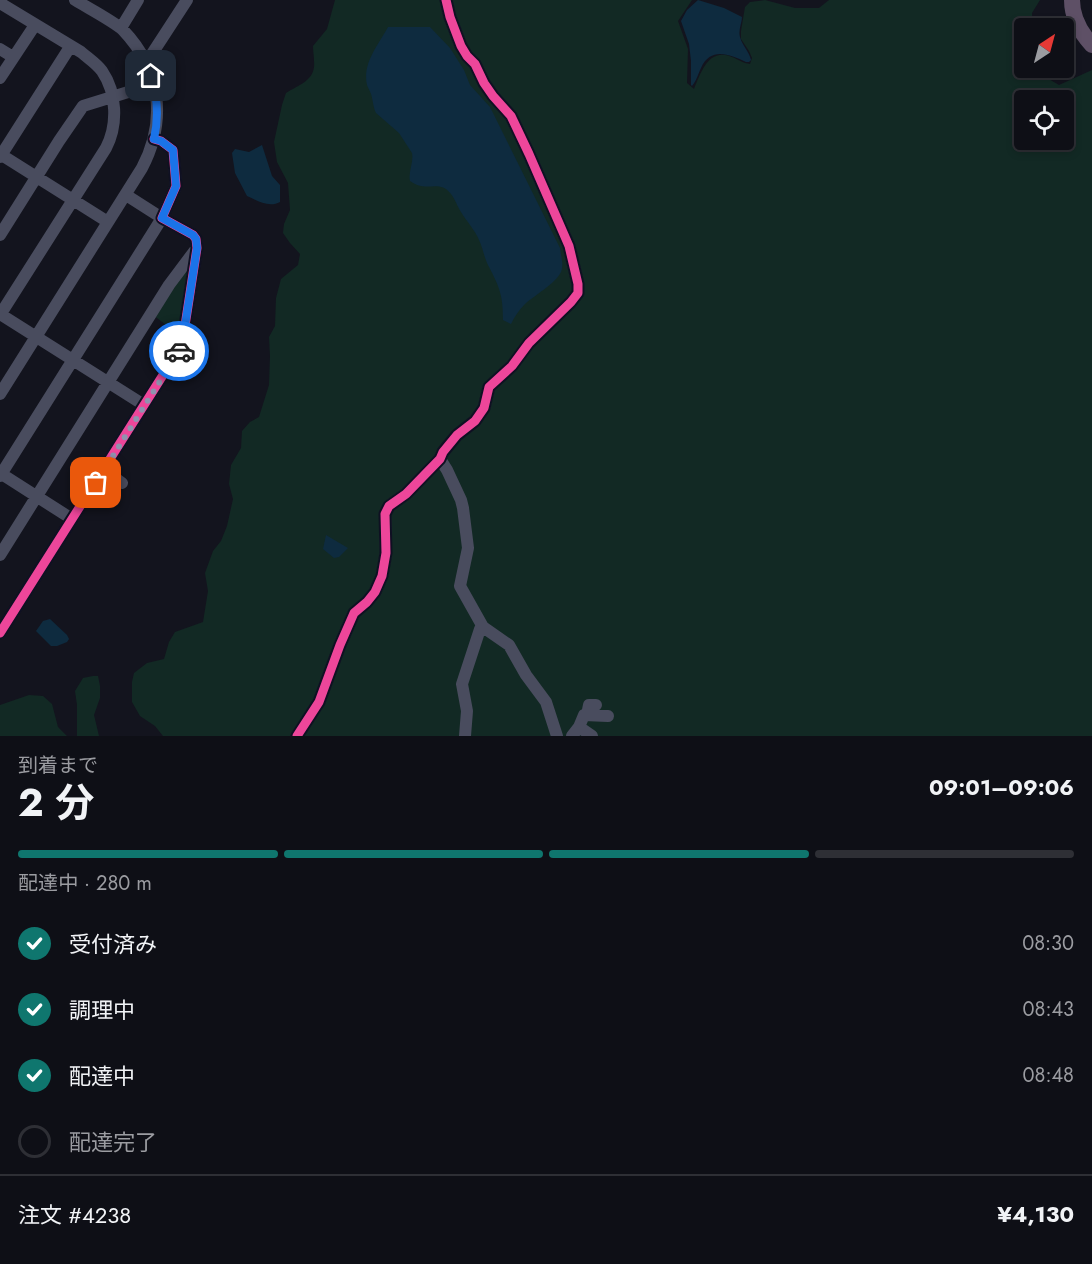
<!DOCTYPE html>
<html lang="ja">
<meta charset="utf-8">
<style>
:root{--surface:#0e0f16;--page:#17181f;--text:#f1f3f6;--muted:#9b9ca1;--line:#2e2f35;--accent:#0f766e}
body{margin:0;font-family:Jost,"Noto Sans JP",sans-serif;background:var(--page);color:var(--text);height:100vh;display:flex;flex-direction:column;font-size:22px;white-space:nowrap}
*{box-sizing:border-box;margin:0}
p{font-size:20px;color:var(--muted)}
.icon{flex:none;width:33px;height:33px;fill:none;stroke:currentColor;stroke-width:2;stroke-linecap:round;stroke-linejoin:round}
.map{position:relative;height:736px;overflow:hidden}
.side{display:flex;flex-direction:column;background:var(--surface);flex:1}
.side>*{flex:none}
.needle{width:39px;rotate:36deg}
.buttons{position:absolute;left:1014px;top:18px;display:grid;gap:12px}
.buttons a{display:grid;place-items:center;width:60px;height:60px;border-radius:6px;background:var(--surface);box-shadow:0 3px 9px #0003,0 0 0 2px var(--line);font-size:30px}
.pin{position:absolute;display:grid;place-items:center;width:51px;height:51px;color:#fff;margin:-26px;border-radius:12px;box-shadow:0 3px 9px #0006}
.courier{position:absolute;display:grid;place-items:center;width:60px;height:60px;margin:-30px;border:4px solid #1a73e8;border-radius:50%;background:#fff;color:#222;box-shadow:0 2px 8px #0007}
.head em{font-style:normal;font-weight:700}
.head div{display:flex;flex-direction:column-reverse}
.head{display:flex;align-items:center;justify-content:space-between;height:102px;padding:0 18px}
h1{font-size:39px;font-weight:700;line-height:45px}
.bar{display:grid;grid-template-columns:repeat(4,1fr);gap:9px 6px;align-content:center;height:72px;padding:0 18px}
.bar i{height:8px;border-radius:4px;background:var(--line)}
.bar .current{background:var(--accent)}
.bar p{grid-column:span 4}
.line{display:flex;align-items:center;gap:15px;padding:0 18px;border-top:2px solid var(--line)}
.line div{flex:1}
ol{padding:0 18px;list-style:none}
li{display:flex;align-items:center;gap:18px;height:66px}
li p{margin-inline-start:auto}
li .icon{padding:6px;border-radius:50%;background:var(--accent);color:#fff;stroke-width:4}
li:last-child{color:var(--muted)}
li i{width:33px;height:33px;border:3px solid var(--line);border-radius:50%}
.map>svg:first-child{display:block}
.green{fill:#122924;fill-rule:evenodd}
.water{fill:#0e2b3f}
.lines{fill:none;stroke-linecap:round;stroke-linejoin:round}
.minor{stroke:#494c5e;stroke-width:12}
.highway{stroke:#5e5066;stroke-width:16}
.cycleway-casing{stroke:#0f1022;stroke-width:13}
.cycleway{stroke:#ed469a;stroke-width:9}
.done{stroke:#8f93af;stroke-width:6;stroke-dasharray:0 10.8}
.route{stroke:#1a73e8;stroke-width:8}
</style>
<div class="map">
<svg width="1092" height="736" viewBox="0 0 1092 736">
<rect width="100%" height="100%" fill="#13141e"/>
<path class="green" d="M335,0H692L678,21L688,49L687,83L694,89C701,72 709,47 732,57C739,60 743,63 750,64L752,58L749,51L741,39V31L745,7L750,2L765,0L795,8H819L829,0H1040L1032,13V28H1024V68H1040L1042,75L1059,85L1092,70V736H163L155,726L140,716L132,702V682L134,673L147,663L164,659L169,642L175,632L203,622L208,591L205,573L213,551L221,541L227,526L233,499L229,484L231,465L241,448L242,431L250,422L259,417L269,385L270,356L269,337L275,326L276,298L281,279L298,265L300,254L290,243L283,233L284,224L290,210L288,183L277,162L274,142L282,105L286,93C300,84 316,80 314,61C314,56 313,51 313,46L327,29ZM1024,100H1064V140H1024Z
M189,258L182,337L153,315Z
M93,676H98L100,686V698L94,715L99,736H77V705L75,691L83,678Z
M29,695L43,696L52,704L58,727L67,736H0V705Z"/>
<path class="water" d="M698,0L724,8L742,17C742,23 738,30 740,37C742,45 749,51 751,60L749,62H746C730,55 711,46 701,68C698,74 697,80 692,86L691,85V61L689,44L681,21L687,10Z
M388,27H430L450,48L464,70L470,85L490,107L560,248C561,256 564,265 561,272C555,284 535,295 525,304C519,310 515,316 511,324L503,320C503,296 500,288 489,267C484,258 483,248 479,240C475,230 467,222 461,212C456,204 454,195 446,189C434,182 425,192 410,181C408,172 414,162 412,153L399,133L376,113C373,107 373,100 371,94C370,91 368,88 367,85C362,63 379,44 388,27Z
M262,145L272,176L280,185V202C269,208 258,201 247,196L235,173L232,153L235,149L249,152Z
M326,535L348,548L339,557L334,558L323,549Z
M50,619L67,635L69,639L67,642L57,646H51L36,631L43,621Z"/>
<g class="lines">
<path class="minor" d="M0,3L81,52C88,58 97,64 102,71C117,93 118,125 106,148L0,315
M121,28L138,0
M0,49L13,57
M146,63L187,0
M0,78L35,25
M0,154L108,222
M0,157L70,47
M0,235L59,141L83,106L154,84
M0,314L144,405
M0,394L142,168C167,120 161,70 123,30C113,21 88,8 75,0
M440,459L447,470L461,500L463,508L468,548L460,586L483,627L509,645L526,675L546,702L557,736
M104,470L122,483
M0,473L72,519
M0,476L162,218L126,195
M0,555L169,285L196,249
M0,633L182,345L197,248L196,239L193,235L162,218L176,186L173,150L161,141L154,139
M587,715L589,705H596
M579,727L592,736
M297,736L319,702L340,645L354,613L367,602L375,592L382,576L386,553L385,514L389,506L406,494L440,459L443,452L457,435L475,421L484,408L489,387L512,366L529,343L571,302L578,293V284L569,246L529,154L511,116L493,96L484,83L475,64L467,56L461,46L450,17L446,0
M465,736L467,711L462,684L480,629L483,627
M572,736L579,727L584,715L608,716"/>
<path class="highway" d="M1072,0C1072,18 1080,32 1092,45"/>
<g class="cycleway-casing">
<path id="cycleway" d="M0,633L182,345L197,248L196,239L193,235L162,218L176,186L173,150L161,141L154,139
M297,736L319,702L340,645L354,613L367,602L375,592L382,576L386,553L385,514L389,506L406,494L440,459L443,452L457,435L475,421L484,408L489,387L512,366L529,343L571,302L578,293V284L569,246L529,154L511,116L493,96L484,83L475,64L467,56L461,46L450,17L446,0"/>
</g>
<use href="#cycleway" class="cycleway"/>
</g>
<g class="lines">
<path class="done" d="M96,483L179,351"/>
<path class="route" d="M151,76C158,98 159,117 154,139L161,141L173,150L176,186L162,218L193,235L196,239L197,248L182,345L179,351"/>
</g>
</svg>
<div class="buttons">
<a><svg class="needle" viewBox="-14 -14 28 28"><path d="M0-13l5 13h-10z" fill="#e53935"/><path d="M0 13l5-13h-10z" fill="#9b9ca1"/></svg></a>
<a><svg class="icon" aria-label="locate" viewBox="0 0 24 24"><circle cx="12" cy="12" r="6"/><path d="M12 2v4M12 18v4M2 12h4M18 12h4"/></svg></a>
</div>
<div class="pin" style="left:96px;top:483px;background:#ea580c"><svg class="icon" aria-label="bag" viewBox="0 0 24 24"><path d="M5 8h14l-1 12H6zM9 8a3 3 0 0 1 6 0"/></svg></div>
<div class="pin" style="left:151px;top:76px;background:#1f2937"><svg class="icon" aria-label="home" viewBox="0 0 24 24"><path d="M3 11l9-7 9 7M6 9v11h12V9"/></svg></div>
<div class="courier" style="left:179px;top:351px"><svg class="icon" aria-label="car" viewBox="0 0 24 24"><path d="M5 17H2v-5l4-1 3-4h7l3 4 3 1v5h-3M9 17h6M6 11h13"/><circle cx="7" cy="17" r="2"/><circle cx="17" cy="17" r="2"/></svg></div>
</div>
<section class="side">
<div class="head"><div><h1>2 分</h1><p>到着まで</p></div><em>09:01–09:06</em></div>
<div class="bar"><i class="current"></i><i class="current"></i><i class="current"></i><i></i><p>配達中 · 280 m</p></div>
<ol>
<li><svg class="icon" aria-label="check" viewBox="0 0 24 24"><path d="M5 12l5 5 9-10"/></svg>受付済み<p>08:30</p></li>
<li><svg class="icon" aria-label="check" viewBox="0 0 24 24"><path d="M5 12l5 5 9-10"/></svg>調理中<p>08:43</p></li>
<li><svg class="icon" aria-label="check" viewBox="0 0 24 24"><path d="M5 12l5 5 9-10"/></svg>配達中<p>08:48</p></li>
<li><i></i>配達完了</li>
</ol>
<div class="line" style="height:78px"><div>注文 #4238</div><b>¥4,130</b></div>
</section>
